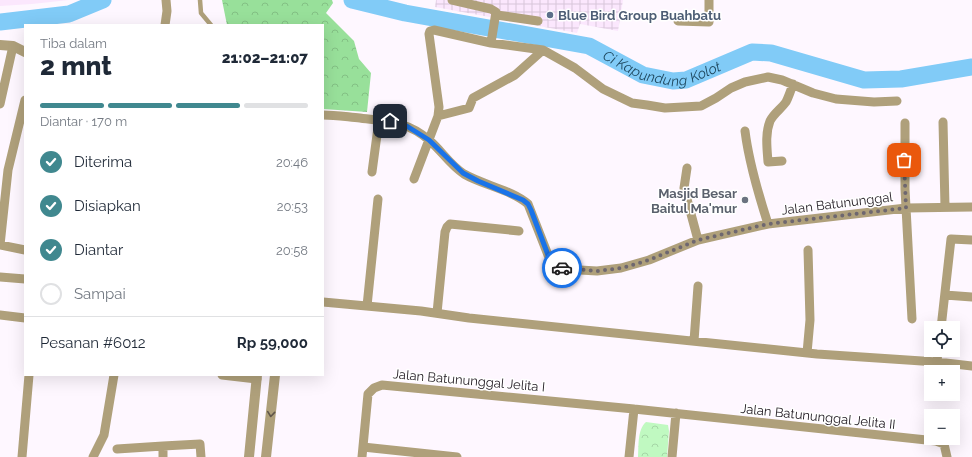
<!DOCTYPE html>
<html lang="id">
<meta charset="utf-8">
<style>
:root{--surface:#fff;--page:#f6f6f7;--text:#1f2937;--muted:#747a83;--line:#e0e1e3;--accent:#40888f}
body{margin:0;font-family:Raleway,sans-serif;background:var(--page);color:var(--text);height:100vh;display:flex;flex-direction:column;font-size:15px;white-space:nowrap}
*{box-sizing:border-box;margin:0}
p{font-size:13px;color:var(--muted)}
.icon{flex:none;width:22px;height:22px;fill:none;stroke:currentColor;stroke-width:2;stroke-linecap:round;stroke-linejoin:round}
.map{position:relative;flex:1;overflow:hidden}
.drawer{position:absolute;left:24px;top:24px;width:300px;height:352px;display:flex;flex-direction:column;background:var(--surface);border-radius:0px;box-shadow:0 4px 16px #0002}
.drawer>*{flex:none}
.buttons{position:absolute;left:924px;top:321px;display:grid;gap:8px}
.buttons a{display:grid;place-items:center;width:36px;height:36px;border-radius:0px;background:var(--surface);box-shadow:0 4px 16px #0002;font-size:20px}
.pin{position:absolute;display:grid;place-items:center;width:34px;height:34px;color:#fff;margin:-17px;border-radius:8px;box-shadow:0 2px 6px #0006}
.courier{position:absolute;display:grid;place-items:center;width:40px;height:40px;margin:-20px;border:3px solid #1a73e8;border-radius:50%;background:#fff;color:#222;box-shadow:0 1px 5px #0007}
.overview em{font-style:normal;font-weight:800}
.overview div{display:flex;flex-direction:column-reverse}
.overview{display:flex;align-items:center;justify-content:space-between;height:68px;padding:0 16px}
h1{font-size:26px;font-weight:800;line-height:30px}
.bar{display:grid;grid-template-columns:repeat(4,1fr);gap:6px 4px;align-content:center;height:48px;padding:0 16px}
.bar i{height:5px;border-radius:3px;background:var(--line)}
.bar .selected{background:var(--accent)}
.bar p{grid-column:span 4}
.line{display:flex;align-items:center;gap:10px;padding:0 16px;border-top:1px solid var(--line)}
.line div{flex:1}
ol{padding:0 16px;list-style:none}
li{display:flex;align-items:center;gap:12px;height:44px}
li p{margin-inline-start:auto}
li .icon{padding:4px;border-radius:50%;background:var(--accent);color:#fff;stroke-width:4}
li:last-child{color:var(--muted)}
li i{width:22px;height:22px;border:2px solid var(--line);border-radius:50%}
.map>svg:first-child{display:block}
.built{fill:#fbe7fd}
.industrial{fill:url(#industrial-grid)}
.forest{fill:url(#forest-crowns)}
.park{fill:url(#park-crowns)}
.lines{fill:none;stroke-linecap:round;stroke-linejoin:round}
.river{stroke:#81cbf7;stroke-width:17}
.service{stroke:#afa07b;stroke-width:4.5}
.minor{stroke:#afa07b;stroke-width:9}
.tertiary{stroke:#afa07b;stroke-width:10}
.oneway{stroke:#60564a}
.done{stroke:#6e676f;stroke-width:4;stroke-dasharray:0 7.2}
.route{stroke:#1a73e8;stroke-width:5}
.service-dot{fill:#5c6f8a;stroke:#fff;stroke-width:1.5}
.worship-dot{fill:#6b7280;stroke:#fff;stroke-width:1.5}
.labels{text-anchor:middle;stroke-width:3;stroke-linejoin:round;paint-order:stroke}
.service-label{font-size:13px;font-weight:bold;fill:#4e5e75;stroke:#fff;text-anchor:start}
.worship-label{font-size:13px;font-weight:bold;fill:#5b616d;stroke:#fff;text-anchor:end}
.street-label{font-size:13px;fill:#201921;stroke:#fff}
.water-label{font-size:14px;font-style:italic;fill:#1f485f;stroke:#fff}
</style>
<div class="map">
<svg width="972" height="457" viewBox="0 0 972 457">
<defs>
<pattern id="industrial-grid" width="8" height="8" patternUnits="userSpaceOnUse"><rect width="8" height="8" fill="#fbe7fd"/><path d="M0 4h8M4 0v8" fill="none" stroke="#d7c6d9"/></pattern>
<pattern id="forest-crowns" width="20" height="18" patternUnits="userSpaceOnUse"><rect width="20" height="18" fill="#98e09a"/><path d="M2 6a3 3 0 1 1 6 0M12 15a3 3 0 1 1 6 0" fill="none" stroke="#83c084"/></pattern>
<pattern id="park-crowns" width="20" height="18" patternUnits="userSpaceOnUse"><rect width="20" height="18" fill="#c0f9c1"/><path d="M2 6a3 3 0 1 1 6 0M12 15a3 3 0 1 1 6 0" fill="none" stroke="#a5d5a6"/></pattern>
</defs>
<rect width="100%" height="100%" fill="#fef7ff"/>
<path class="built" d="M0,0H69L32,4L0,6Z"/>
<path class="industrial" d="M436,0H623L618,31L580,24L577,33L435,7Z"/>
<path class="forest" d="M222,0H332L333,3L326,13L354,41L359,59L371,73L367,112L323,109V25H227Z"/>
<path class="park" d="M646,422L668,425L669,431L667,457H638C639,446 637,430 646,422Z"/>
<g class="lines">
<g class="river">
<path id="s1" d="M352,0L405,13L589,46L643,75L673,81L686,80L752,52L771,53L864,80L901,79L972,67"/>
<path d="M0,22L69,14L103,0"/>
</g>
<path class="service" d="M200,0L201,13L211,25"/>
<path class="minor" d="M452,0L491,9L496,12L491,43
M497,15L538,21
M678,21L709,22V0
M165,25L167,11L166,0
M0,104L13,46
M323,115C335,115 348,117 360,118C387,122 406,120 429,140C441,150 450,165 464,174C483,185 512,190 528,204L548,255L552,262L563,269L597,271L621,268L649,260L698,240L768,224L906,208L972,207
M438,116L469,108L473,98L515,75L543,50
M943,122L945,207
M905,123V189L912,319
M745,131C749,163 758,193 768,224
M782,161L768,162C767,148 765,134 770,121C774,113 781,109 786,102C789,96 791,90 793,84
M687,168L684,188L698,240
M372,172L379,120
M414,179L438,116L439,107L429,34L430,31L434,30L491,43L543,50L575,68L603,89L632,103L647,105L665,108L701,106L716,98L731,88L745,82L768,77L782,80L813,93L836,99L874,102L897,101
M0,245L8,170L25,100
M0,245L25,250
M0,277L25,279
M945,295L972,297
M323,302L421,311L469,318L817,354L937,362L972,366
M367,306L378,199
M437,313L445,232L447,227L450,224L519,231
M0,315L25,318
M941,328L951,239L972,240
M694,341L698,286
M807,353L810,320L808,250
M937,362L938,350
M222,375L257,379
M163,446L200,444L201,457
M363,447L457,457
M117,449L163,446V457
M22,457L29,375
M93,457L104,435L114,375
M362,457L368,394L374,388L382,385L634,409L936,441L944,444L947,457
M629,457L634,409
M672,457L676,413"/>
<path class="tertiary" d="M0,45L13,46L25,52
M249,457L257,375
M266,457L275,375"/>
</g>
<defs><path id="oneway-chevron" d="M-2-3.5L2.5 0L-2 3.5" fill="none" stroke-width="1.6" stroke-linecap="round" stroke-linejoin="round"/></defs>
<use class="oneway" href="#oneway-chevron" transform="translate(271 414) rotate(96)"/>
<g class="lines">
<path class="done" d="M562,268L597,271L622,268L649,260L698,240L768,224L906,208L904,160"/>
<path class="route" d="M390,121L405,125L429,140L463,173L478,181L523,200L528,204L531,210L548,255L552,262L562,268"/>
</g>
<circle class="service-dot" cx="550" cy="15" r="4"/>
<circle class="worship-dot" cx="745" cy="200" r="4"/>
<g class="labels">
<g class="service-label">
<text x="558" y="20">Blue Bird Group Buahbatu</text>
</g>
<g class="worship-label">
<text x="737" y="198">Masjid Besar<tspan x="737" dy="15">Baitul Ma'mur</tspan></text>
</g>
<g class="street-label">
<text transform="translate(837 203) rotate(-7)" y="5">Jalan Batununggal</text>
<text transform="translate(469 380) rotate(5)" y="5">Jalan Batununggal Jelita I</text>
<text transform="translate(818 416) rotate(6)" y="5">Jalan Batununggal Jelita II</text>
</g>
<g class="water-label">
<text dy="5" stroke="none"><textPath href="#s1" startOffset="321">Ci Kapundung Kolot</textPath></text>
</g>
</g>
</svg>
<div class="buttons">
<a><svg class="icon" aria-label="locate" viewBox="0 0 24 24"><circle cx="12" cy="12" r="6"/><path d="M12 2v4M12 18v4M2 12h4M18 12h4"/></svg></a>
<a>+</a>
<a>−</a>
</div>
<div class="pin" style="left:904px;top:160px;background:#ea580c"><svg class="icon" aria-label="bag" viewBox="0 0 24 24"><path d="M5 8h14l-1 12H6zM9 8a3 3 0 0 1 6 0"/></svg></div>
<div class="pin" style="left:390px;top:121px;background:#1f2937"><svg class="icon" aria-label="home" viewBox="0 0 24 24"><path d="M3 11l9-7 9 7M6 9v11h12V9"/></svg></div>
<div class="courier" style="left:562px;top:268px"><svg class="icon" aria-label="car" viewBox="0 0 24 24"><path d="M5 17H2v-5l4-1 3-4h7l3 4 3 1v5h-3M9 17h6M6 11h13"/><circle cx="7" cy="17" r="2"/><circle cx="17" cy="17" r="2"/></svg></div>
<section class="drawer">
<div class="overview"><div><h1>2 mnt</h1><p>Tiba dalam</p></div><em>21:02–21:07</em></div>
<div class="bar"><i class="selected"></i><i class="selected"></i><i class="selected"></i><i></i><p>Diantar · 170 m</p></div>
<ol>
<li><svg class="icon" aria-label="check" viewBox="0 0 24 24"><path d="M5 12l5 5 9-10"/></svg>Diterima<p>20:46</p></li>
<li><svg class="icon" aria-label="check" viewBox="0 0 24 24"><path d="M5 12l5 5 9-10"/></svg>Disiapkan<p>20:53</p></li>
<li><svg class="icon" aria-label="check" viewBox="0 0 24 24"><path d="M5 12l5 5 9-10"/></svg>Diantar<p>20:58</p></li>
<li><i></i>Sampai</li>
</ol>
<div class="line" style="height:52px"><div>Pesanan #6012</div><b>Rp 59,000</b></div>
</section>
</div>
